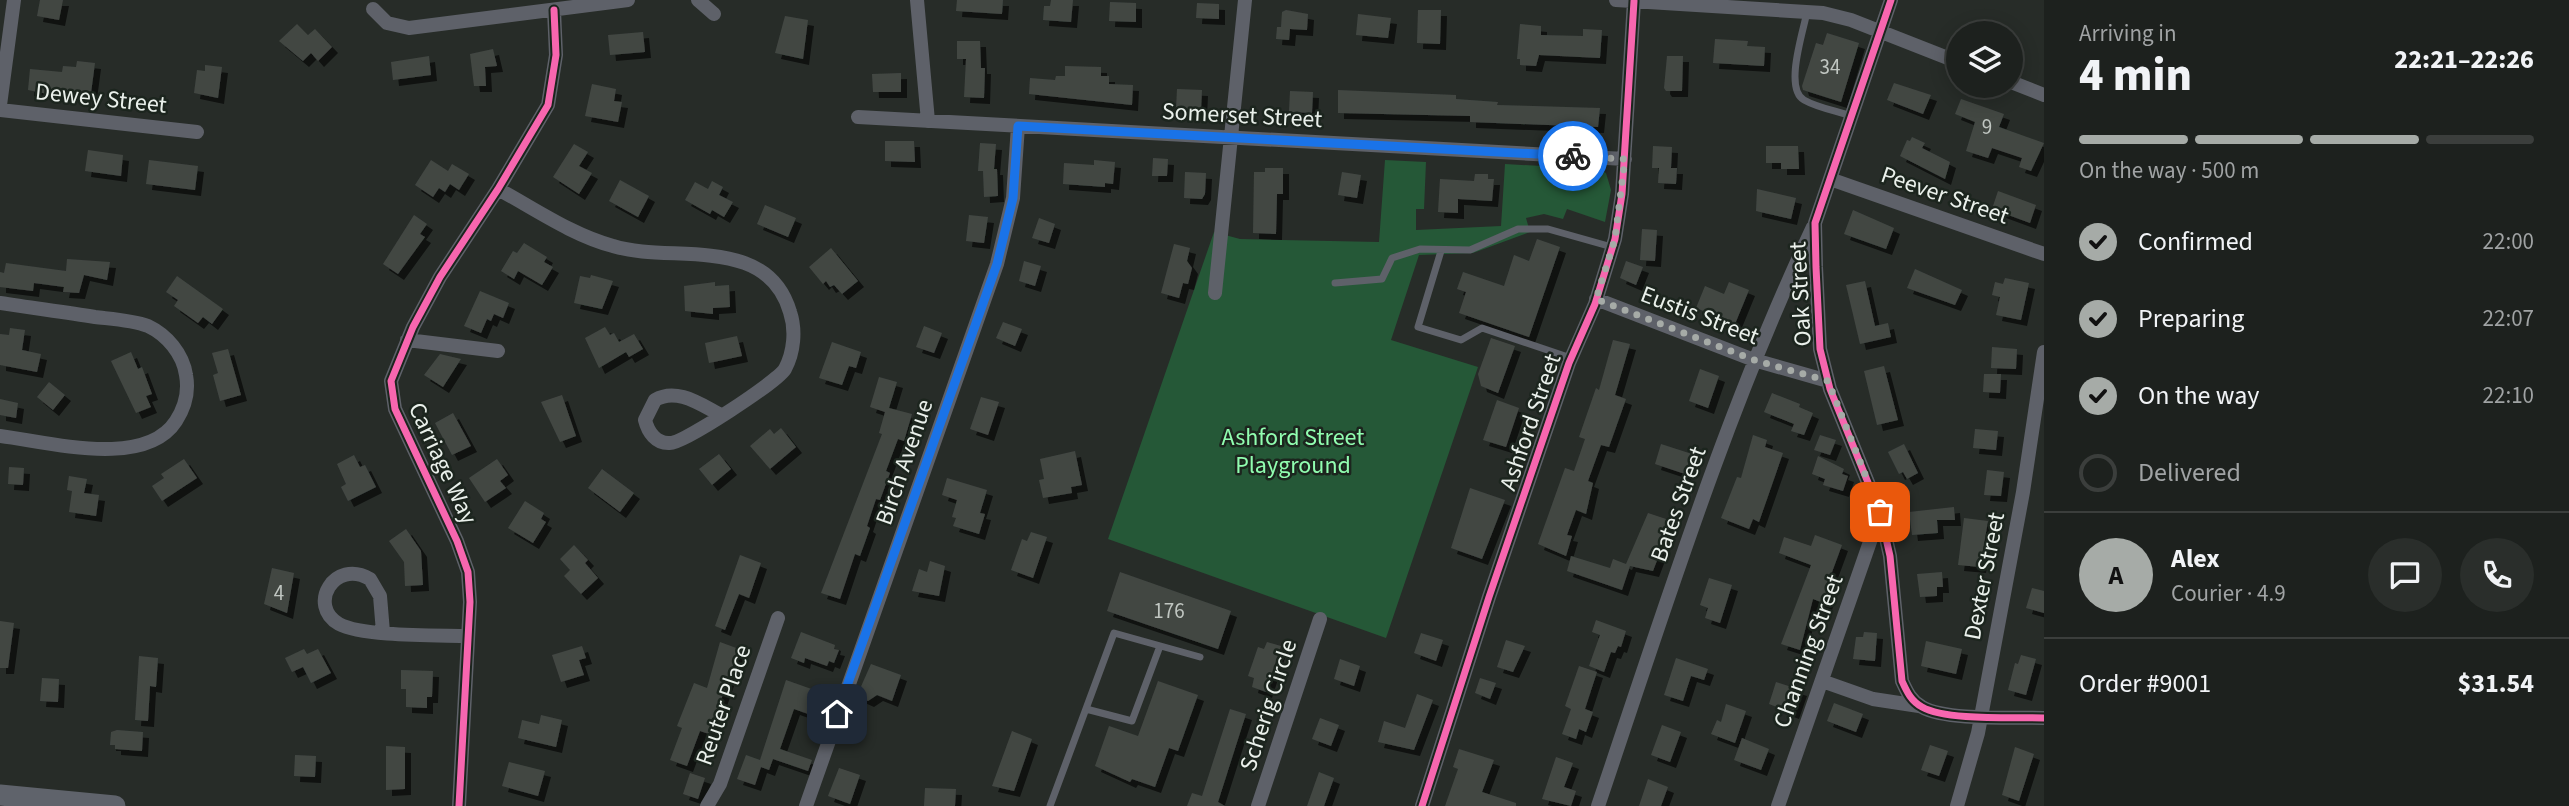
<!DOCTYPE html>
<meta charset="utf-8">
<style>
:root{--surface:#1d211e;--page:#2a2e2b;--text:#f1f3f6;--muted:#a0a3a4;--line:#3b3e3c;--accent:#a6aba7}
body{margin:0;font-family:"Source Sans 3",sans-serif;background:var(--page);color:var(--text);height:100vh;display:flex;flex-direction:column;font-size:26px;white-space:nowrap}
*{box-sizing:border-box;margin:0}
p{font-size:23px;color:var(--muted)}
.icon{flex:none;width:38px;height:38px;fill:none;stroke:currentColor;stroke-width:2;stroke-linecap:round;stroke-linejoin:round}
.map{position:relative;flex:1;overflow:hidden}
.drawer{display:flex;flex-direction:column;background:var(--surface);width:525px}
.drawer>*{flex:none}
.tools{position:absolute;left:1946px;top:21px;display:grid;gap:14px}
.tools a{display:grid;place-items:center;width:77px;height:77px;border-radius:50%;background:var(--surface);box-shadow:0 4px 18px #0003,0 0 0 2px var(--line);font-size:35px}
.pin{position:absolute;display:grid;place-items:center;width:60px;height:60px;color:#fff;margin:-30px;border-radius:14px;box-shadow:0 4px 10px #0006}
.courier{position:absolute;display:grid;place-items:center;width:70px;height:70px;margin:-35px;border:5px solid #1a73e8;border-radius:50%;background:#fff;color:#222;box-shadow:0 2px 9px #0007}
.summary em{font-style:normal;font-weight:800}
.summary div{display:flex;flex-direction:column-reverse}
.summary{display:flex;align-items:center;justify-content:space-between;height:119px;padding:0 35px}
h1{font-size:46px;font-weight:800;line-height:52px}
.bar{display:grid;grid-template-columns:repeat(4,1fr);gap:10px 7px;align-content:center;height:84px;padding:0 35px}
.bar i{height:9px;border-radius:5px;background:var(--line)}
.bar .active{background:var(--accent)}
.bar p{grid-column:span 4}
.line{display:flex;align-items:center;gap:18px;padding:0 35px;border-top:2px solid var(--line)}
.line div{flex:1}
.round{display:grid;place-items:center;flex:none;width:74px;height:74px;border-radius:37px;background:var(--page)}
ol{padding:0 35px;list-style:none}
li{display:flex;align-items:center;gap:21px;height:77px}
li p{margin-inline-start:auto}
li .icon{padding:7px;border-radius:50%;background:var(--accent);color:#111;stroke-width:4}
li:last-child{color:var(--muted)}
li i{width:38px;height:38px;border:4px solid var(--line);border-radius:50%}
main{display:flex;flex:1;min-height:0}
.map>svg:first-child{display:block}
.green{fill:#255837}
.building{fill:#424743;filter:url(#shadow)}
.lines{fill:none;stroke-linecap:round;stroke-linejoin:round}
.service{stroke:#5e6169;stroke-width:7}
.minor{stroke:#5e6169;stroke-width:14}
.secondary{stroke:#5f636b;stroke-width:21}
.cycleway-casing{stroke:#1c251e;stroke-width:11}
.cycleway{stroke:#f766af;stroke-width:7}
.done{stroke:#a6aba7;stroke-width:7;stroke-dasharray:0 12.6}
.route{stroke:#1a73e8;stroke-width:9}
.labels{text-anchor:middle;stroke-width:5;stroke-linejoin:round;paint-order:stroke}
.number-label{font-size:21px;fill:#c0c6c1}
.street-label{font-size:24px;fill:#eaf0eb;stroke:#1c251e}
.park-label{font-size:24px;fill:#91feb0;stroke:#1c251e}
</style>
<main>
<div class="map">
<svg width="2044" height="806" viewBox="0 0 2044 806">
<defs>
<filter id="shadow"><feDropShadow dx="6" dy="6" stdDeviation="0" flood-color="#0009"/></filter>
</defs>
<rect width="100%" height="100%" fill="#272c28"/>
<path class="green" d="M1385,160L1426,162L1424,209H1416V230L1501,226L1505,164L1598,169L1606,173L1611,190L1605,222L1567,209L1563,219L1544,214L1526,218L1530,232L1473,253L1419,255L1391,340L1478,367L1386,638L1108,539L1214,232L1240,239L1379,242Z"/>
<path class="building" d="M40,0H63L59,20L37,16Z
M957,0H1003L1002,14L956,11Z
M1051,0H1073L1071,22L1043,20L1044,6H1050Z
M1110,2L1136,3V22L1109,21Z
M1197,3L1219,4V19L1196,18Z
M1286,10L1308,14L1307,30L1290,29L1289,40L1276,39L1277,27H1281L1282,12Z
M1418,10H1441L1440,44L1417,43Z
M1358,14L1391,18L1388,38L1356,35Z
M785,16L808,20L803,59L775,53Z
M297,24L308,35L315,29L332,47L318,61L311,53L303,61L279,41Z
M1520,24L1541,26V35L1583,36V29L1602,30L1600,58L1539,55L1536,66L1520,65V59H1517Z
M643,32L645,52L610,55L608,35Z
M1827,33L1859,43L1841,102L1803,90L1802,86L1816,43L1823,45Z
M1715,39L1748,41L1747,46L1765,47L1764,66L1713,63Z
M957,41H980L981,68H985L984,98L964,97L966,59H957Z
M493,49L497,66L485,67L486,86H474L470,54Z
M429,56L431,75L393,80L391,62Z
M1667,56H1683L1682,91H1666L1664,88Z
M77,61L95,63L91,93L63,90L62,97L28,90L30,69L62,72L63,66L76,67Z
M205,65L222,67L218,98L194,93L197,70L205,71Z
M1065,66L1101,67V76H1109V84L1133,85L1132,105L1029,94L1030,78L1055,80L1056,76H1065Z
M901,73V92H873L872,74Z
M1894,83L1931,95L1923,114L1887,100Z
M592,84L616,89L614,101L622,102L618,122L585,116Z
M1177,89L1202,90L1201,110L1176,109Z
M1338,90L1456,95V99L1498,102L1497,105L1600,108L1598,127L1470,122V116L1338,113Z
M1290,91L1313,92L1312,113L1289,112Z
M1961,99L2004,114L1999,127L2044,143L2031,171L2019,167L2022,158L1992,148L1988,158L1966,151L1975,122L1955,114Z
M1912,137L1925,143L1922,148L1950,162L1945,179L1900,156L1907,140L1910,141Z
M885,141H914L915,162L885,161Z
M980,143L996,144L994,169H997L998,196L984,197L983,171H978Z
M574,144L588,152L579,166L592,173L579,194L553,177Z
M1653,146L1672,147L1671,168H1677L1676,184L1658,183L1659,168H1652Z
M1766,146H1798L1799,169H1781V163H1766Z
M88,150L123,155L121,176L85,171Z
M1153,158L1168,159L1167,176H1152Z
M149,160L198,166L195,190L146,184Z
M431,160L448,171L452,164L469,174L459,190L450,184L445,192L439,188L433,197L415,185Z
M1094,160L1115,162L1113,184L1105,183V187L1063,184L1064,163L1094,165Z
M1265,168H1283V194H1277L1276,234L1253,233L1254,172H1265Z
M1185,172L1206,173L1205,194L1202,199L1184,198Z
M1342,172L1361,175L1357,198L1338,195Z
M1475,174H1488V179H1494L1492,201L1458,199V213L1438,212L1440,179L1474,181Z
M620,180L649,196L638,217L609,201Z
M712,181L723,187L719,195L733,202L724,217L712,210L710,214L685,200L695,182L708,189Z
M1757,189L1796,198L1791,219L1756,211Z
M1998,191L2036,205L2030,223L1992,209Z
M765,205L796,218L788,237L757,224Z
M1853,210L1894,228L1886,249L1844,234Z
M414,215L427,224L420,234L425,237L398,274L383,264Z
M969,215L988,217L984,243L966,241Z
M1039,218L1055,224L1049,243L1032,238Z
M1642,229L1657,230L1655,261L1640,260Z
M1537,239L1560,247L1529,337L1459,313L1466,292L1457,289L1463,272L1504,286L1514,255L1529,261Z
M524,243L547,257L544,262L553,267L542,285L518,271L514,279L501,271L513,251L517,253Z
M1174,244L1190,248L1187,261L1192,268L1188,284L1183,283L1179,298L1161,293Z
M831,248L858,281L842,294L834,285L830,287L826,281L823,284L809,267Z
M67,259L110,262L107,280L84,275L79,293L63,292L64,287L34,283L33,291L0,287V272L4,273L6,263L66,271Z
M1024,261L1041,266L1035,286L1019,281Z
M1626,261L1643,267L1636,285L1620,278Z
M1915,269L1962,290L1955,305L1907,288Z
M591,275L613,281L602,309L574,303L580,276L590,278Z
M177,276L223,309L212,324L203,317L198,323L174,306L178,300L166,292Z
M2005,278L2029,283L2021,320L1996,315L2000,297L1992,295L1995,282L2003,284Z
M1865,281L1875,326L1888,323L1891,337L1860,344L1846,285Z
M715,282V286L729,285L730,307L713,308V314L685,311L684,286Z
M1729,282L1749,290L1735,324L1696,308L1705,286L1724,294Z
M480,291L509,303L503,318L494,314L491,321L487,319L481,333L464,326Z
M1003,322L1022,329L1015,346L996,338Z
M924,326L942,333L934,353L916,347Z
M605,327L610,335L614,333L619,342L634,334L643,349L629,357L626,352L599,368L585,338Z
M10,328L25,330L22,350L41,354L37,372L0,365V334L9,335Z
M737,336L742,356L709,363L705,343Z
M1491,338L1515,346L1498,393L1481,386L1478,374Z
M1613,340L1630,344L1615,395L1626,399L1609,447L1601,445L1588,481L1593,483L1586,514L1576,510L1567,535L1572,536L1566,556L1538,544L1565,468L1574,471L1585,439L1579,437L1596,388L1599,390Z
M832,342L861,352L856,368L849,366L842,385L819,378Z
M1992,347L2017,349L2016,369L1991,368Z
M228,349L241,395L220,401L213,375L218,373L212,353Z
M131,352L138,369L142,367L152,394L146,396L151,407L136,413L111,361Z
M440,354L461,359L443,387L424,375Z
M1884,366L1898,420L1877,425L1864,371Z
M1700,369L1719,376L1708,408L1689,401Z
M1984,374H2001L2000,393L1983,392Z
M879,377L897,382L889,408L912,414L904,441L898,439L886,471L890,473L880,500L876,499L867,526L870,528L860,556L855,554L840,599L821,593L882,434L879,433L885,412L870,407Z
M49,382L65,395L53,410L37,397Z
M1772,393L1800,404L1799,407L1813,413L1804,435L1791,431L1794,424L1764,412Z
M562,395L576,436L560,442L541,402Z
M981,397L999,402L988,435L970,429Z
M0,399L18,403L16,418L0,415Z
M1497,400L1519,408L1506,447L1483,440Z
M453,413L471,446L452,455L435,423Z
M781,428L796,447L770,469L750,446L770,429L774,434Z
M1975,429L1998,431L1996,450L1973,448Z
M1753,435L1767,440L1765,447L1783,453L1759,522L1753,519L1749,529L1721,518L1737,477L1741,478Z
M1820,435L1836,440L1830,455L1814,450Z
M1661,444L1692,454L1685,474L1655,464Z
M1904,444L1918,473L1907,479L1903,472L1899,474L1888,452Z
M1075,451L1082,485L1071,487L1072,493L1043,498L1039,480L1044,479L1040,459Z
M719,454L731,469L712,485L699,469Z
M354,455L360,467L365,465L376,487L348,501L341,487L346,484L337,464Z
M1818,456L1844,469L1842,474L1848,476L1843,491L1823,485L1825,479L1812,474Z
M184,459L197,478L162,501L152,486L164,478L161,474Z
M497,459L508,475L500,481L506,488L485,502L469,478Z
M9,467L24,468L23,485L8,484Z
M602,469L634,493L620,512L588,488Z
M1987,470L2004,472L2001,496L1984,495Z
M69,476L87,479L84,493L99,495L96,516L69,512L72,491L67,490Z
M947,478L987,490L980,513L985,514L979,534L953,526L956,518L952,517L957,500L942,495Z
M1470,488L1505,500L1482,559L1451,548Z
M525,501L544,513L541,519L546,522L533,543L508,528Z
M1954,507L1955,520H1937L1938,533L1912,535L1909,512Z
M1648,513L1672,521L1653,571L1630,566L1622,590L1567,571L1571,556L1610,568L1613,559L1626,564Z
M1964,518L1988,521L1980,567L1958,565Z
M406,529L421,551L423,585L405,586L404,562L389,541Z
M1031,532L1047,537L1033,578L1011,570L1022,539L1027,541Z
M1815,535L1842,545L1828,583L1833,585L1826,604L1813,599L1800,650L1781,644L1811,565L1779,553L1784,537L1811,546Z
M574,545L588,560L585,563L598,578L581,594L564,576L570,570L560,559Z
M740,555L761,563L749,598L739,594L725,630L715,626Z
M930,561L945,566L939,596L912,591L919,569L927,572Z
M272,568L294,573L287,613L264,604Z
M1120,572L1231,611L1218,649L1107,611Z
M1942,572L1943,587H1937V596L1920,597L1917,574Z
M1709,578L1732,585L1720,623L1705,618L1708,608L1700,605Z
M2032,588L2044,591V613L2026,608Z
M1596,620L1626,631L1621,647L1618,646L1615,653L1611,652L1604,672L1589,666L1600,635L1592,632Z
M0,621L14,623L8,668H0Z
M801,632L835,645L834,649L839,650L834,663L829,661L827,666L805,658L804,663L791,658Z
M1864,632L1877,633L1875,661L1853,659L1856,637H1863Z
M1421,633L1443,640L1436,661L1414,653Z
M1506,640L1525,646L1513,672L1497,667Z
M1926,641L1962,649L1956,674L1921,666Z
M720,642L739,649L709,734L700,731L687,766L670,760L682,728L677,726L694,683L707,688Z
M1267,642L1281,646L1266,692L1252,687L1254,678L1248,676L1258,647L1264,649Z
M582,646L586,658L579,660L584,675L561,682L552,655Z
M304,649L307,654L318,649L331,673L311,683L303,667L292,672L285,658Z
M2021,655L2036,659L2026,695L2008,690L2015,663L2018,664Z
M139,656L158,658L156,687L150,686L148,721L135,720Z
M1676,658L1708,669L1704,680L1691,676L1683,701L1664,695Z
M1340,659L1360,666L1354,686L1334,679Z
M871,664L901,675L892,701L877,695L868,701L859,697V691Z
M1579,666L1597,672L1585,709L1593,712L1586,732L1579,729L1576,739L1562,734L1571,709L1565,706Z
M401,670L433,671L432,697H427V708L406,707V689H401Z
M42,678L59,679L58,702L40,701Z
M1480,678L1496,683L1490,699L1475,693Z
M786,680L834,697L830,708L815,702L811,715L794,709L780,749L812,760L808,771L773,759L769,770L761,767L755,785L737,779L746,755L760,760Z
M1158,681L1198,695L1178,751L1169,748L1155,787L1132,779L1130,782L1095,766L1109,726L1138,736Z
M1776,682L1801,690L1793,713L1769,704Z
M1417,694L1433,700L1414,750L1378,742L1384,721L1405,728Z
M1834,703L1863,714L1856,732L1827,721Z
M1726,704L1746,711L1735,743L1711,734L1717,720L1721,722Z
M1230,709L1246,714L1218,802L1225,806H1187L1192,793L1202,796Z
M541,715L562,720L556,747L518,738L522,720L539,724Z
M1320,718L1339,725L1331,746L1312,739Z
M1662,725L1681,732L1670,762L1651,755Z
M117,730L143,732L142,751L115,749V745H110L111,732Z
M1012,731L1032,739L1014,791L992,786Z
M1742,738L1769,749L1761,770L1734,760Z
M1930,745L1948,751L1939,776L1921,770Z
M386,746L405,747V789L386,790Z
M2015,747L2034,754L2019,801L2002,795Z
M1459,749L1494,760L1482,792L1516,803V806H1445L1458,769L1453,767Z
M295,755L316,756L315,777L294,776Z
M1556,757L1573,763L1564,787L1576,791L1571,806L1542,799Z
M509,762L545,771L538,796L502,786Z
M839,768L860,775L850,804L828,796Z
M1319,772L1334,778L1324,806H1307Z
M690,773L705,778L698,799L683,794Z
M1648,779L1668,787L1661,806H1639Z
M925,788L956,789L955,806H924Z"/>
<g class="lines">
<path class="service" d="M1807,12C1803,32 1784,89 1804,100C1818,108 1837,111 1851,116
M1441,251L1418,327L1461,340L1482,328L1571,358
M1335,283L1382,279L1392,258L1420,249L1470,250L1518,229H1548L1612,247
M1086,709L1132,721L1160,646
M1050,806L1114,633L1200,657"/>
<path class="minor" d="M698,0L714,14
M917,0L928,121
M1616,0L1823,13L1851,20L1958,62
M1891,0L1815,223L1816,267L1820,349L1830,389L1880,512L1890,556L1902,681C1907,692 1911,701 1922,707C1946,721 2015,717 2044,718
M373,9L387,23L409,28L628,0
M2011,82L2044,95
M0,105L14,0
M0,110L197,132
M858,117L1625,159
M1830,179L2044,254
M498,189C535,209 572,235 613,246C671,264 767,233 790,312C796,330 794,352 785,369C777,382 684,443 670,443C656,444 648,432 645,420L655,400C677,387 701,405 721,415
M1215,293L1245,0
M1596,299L1754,360L1828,381
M0,303C32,308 64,312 95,317C112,319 132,320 148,326C167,335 183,354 186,375C189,391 185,407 176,421C145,469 49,442 0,436
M407,340L498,351
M383,632L380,596L370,579C334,558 307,606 339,624C363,637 438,635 468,636
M1822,681L1873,699L1919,706
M459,806L470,602L468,572L457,541L395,409L391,381L413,327L440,277L498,189L548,105L556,55L554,10
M707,806L720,784L778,618
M806,806L997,264L1013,198L1018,126
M1258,806L1320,619
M1422,806L1489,597L1569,363L1595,304L1615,239L1622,194L1634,1
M1598,806C1664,611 1725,414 1813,227
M1778,806L1880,513
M1957,806L1978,733L2023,492L2044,352"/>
<path class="secondary" d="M0,795L115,806"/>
<g class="cycleway-casing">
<path id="cycleway" d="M1891,0L1815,223L1816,267L1820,349L1830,389L1880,512L1890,556L1902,681C1907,692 1911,701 1922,707C1946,721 2015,717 2044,718
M459,806L470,602L468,572L457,541L395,409L391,381L413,327L440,277L498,189L548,105L556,55L554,10
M1422,806L1489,597L1569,363L1595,304L1615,239L1622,194L1634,1"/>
</g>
<use href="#cycleway" class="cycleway"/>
</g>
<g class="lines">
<path class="done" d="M1573,156L1625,159L1615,239L1596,299L1754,360L1828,381L1880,512"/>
<path class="route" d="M837,714L997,264L1013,198L1018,126L1573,156"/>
</g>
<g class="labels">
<g class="number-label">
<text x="1830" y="74">34</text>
<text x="1987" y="134">9</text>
<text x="279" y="600">4</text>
<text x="1169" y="618">176</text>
</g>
<g class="street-label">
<text transform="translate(101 98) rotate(6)" y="8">Dewey Street</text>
<text transform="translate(1242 115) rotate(3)" y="8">Somerset Street</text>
<text transform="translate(1945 195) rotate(19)" y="8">Peever Street</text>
<text transform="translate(1800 294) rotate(-93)" y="8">Oak Street</text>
<text transform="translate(1700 315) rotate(21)" y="8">Eustis Street</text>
<text transform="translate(1530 422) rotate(-71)" y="8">Ashford Street</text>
<text transform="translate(904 462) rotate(-71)" y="8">Birch Avenue</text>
<text transform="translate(443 463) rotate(65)" y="8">Carriage Way</text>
<text transform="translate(1678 504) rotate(-70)" y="8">Bates Street</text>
<text transform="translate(1984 576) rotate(-79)" y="8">Dexter Street</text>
<text transform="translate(1808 651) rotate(-70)" y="8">Channing Street</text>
<text transform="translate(723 705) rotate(-71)" y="8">Reuter Place</text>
<text transform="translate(1268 705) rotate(-72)" y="8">Scherig Circle</text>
</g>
<g class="park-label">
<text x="1293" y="445">Ashford Street<tspan x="1293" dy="28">Playground</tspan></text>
</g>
</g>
</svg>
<div class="tools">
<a><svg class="icon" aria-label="layers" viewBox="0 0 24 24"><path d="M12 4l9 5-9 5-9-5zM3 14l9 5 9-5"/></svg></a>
</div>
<div class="pin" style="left:1880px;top:512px;background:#ea580c"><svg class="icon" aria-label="bag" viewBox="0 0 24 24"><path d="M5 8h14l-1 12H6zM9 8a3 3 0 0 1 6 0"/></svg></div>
<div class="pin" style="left:837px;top:714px;background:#1f2937"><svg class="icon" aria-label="home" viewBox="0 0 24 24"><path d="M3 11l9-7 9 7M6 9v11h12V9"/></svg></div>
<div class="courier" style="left:1573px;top:156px"><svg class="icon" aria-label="bike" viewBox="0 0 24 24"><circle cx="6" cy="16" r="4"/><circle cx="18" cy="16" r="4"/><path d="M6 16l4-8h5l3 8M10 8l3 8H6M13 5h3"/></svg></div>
</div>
<section class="drawer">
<div class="summary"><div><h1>4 min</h1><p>Arriving in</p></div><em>22:21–22:26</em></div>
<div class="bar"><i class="active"></i><i class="active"></i><i class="active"></i><i></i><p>On the way · 500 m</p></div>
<ol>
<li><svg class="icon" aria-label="check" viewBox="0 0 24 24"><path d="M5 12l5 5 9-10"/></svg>Confirmed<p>22:00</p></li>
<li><svg class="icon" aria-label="check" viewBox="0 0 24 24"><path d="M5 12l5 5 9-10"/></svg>Preparing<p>22:07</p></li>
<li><svg class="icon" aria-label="check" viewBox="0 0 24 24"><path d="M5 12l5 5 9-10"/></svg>On the way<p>22:10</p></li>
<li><i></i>Delivered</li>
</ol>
<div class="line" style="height:126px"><b class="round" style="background:var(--accent);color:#111">A</b><div><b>Alex</b><p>Courier · 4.9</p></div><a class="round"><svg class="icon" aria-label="chat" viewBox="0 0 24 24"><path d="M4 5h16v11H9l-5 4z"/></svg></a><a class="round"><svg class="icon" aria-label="phone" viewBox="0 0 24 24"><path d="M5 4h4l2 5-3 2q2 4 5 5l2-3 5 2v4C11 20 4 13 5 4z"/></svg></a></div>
<div class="line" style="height:91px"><div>Order #9001</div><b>$31.54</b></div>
</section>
</main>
